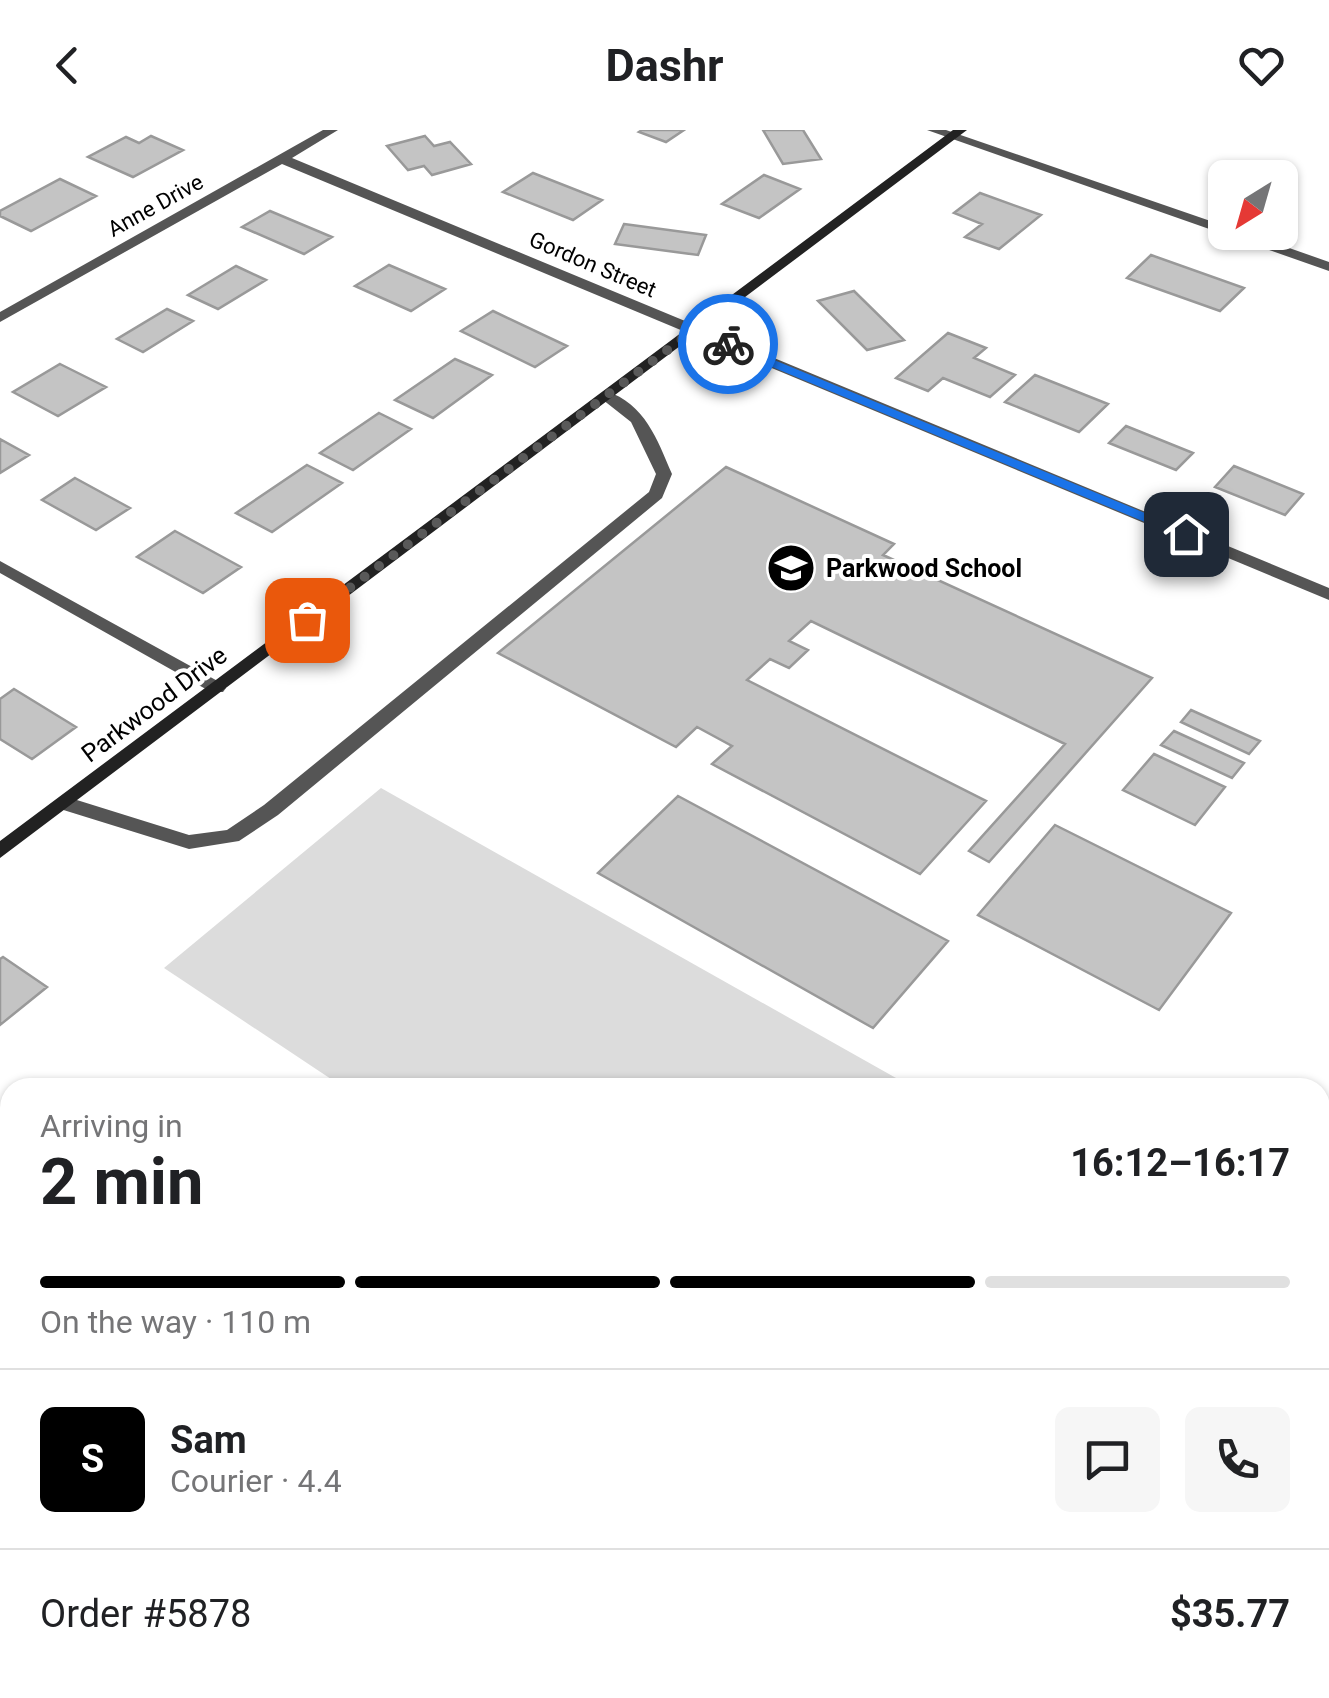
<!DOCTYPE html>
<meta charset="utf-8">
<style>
:root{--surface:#fff;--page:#f6f6f6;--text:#202124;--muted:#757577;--line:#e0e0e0;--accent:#000}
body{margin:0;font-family:Roboto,sans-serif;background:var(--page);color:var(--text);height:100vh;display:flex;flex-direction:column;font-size:38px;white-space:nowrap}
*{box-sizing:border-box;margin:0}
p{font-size:32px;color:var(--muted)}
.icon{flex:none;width:55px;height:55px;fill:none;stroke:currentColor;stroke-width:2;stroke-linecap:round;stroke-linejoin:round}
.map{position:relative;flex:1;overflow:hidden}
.details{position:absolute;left:0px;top:948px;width:1330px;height:622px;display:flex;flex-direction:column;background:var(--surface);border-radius:30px 30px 0 0;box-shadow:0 2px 8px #0004}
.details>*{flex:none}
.needle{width:65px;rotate:217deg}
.controls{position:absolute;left:1208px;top:30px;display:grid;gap:20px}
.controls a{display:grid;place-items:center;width:90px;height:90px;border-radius:15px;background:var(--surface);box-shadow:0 2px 8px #0004;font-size:50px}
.pin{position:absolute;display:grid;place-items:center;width:85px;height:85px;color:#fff;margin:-42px;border-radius:20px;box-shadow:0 5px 15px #0006}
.courier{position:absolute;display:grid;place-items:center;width:100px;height:100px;margin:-50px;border:8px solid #1a73e8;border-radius:50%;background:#fff;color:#222;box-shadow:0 2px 12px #0007}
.head em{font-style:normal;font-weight:700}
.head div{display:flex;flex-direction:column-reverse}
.head{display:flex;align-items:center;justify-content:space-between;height:170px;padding:0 40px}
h1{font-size:65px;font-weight:700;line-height:75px}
.bar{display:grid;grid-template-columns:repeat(4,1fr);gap:15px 10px;align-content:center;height:120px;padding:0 40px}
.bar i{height:12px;border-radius:8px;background:var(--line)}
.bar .active{background:var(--accent)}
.bar p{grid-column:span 4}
.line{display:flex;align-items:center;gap:25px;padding:0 40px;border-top:2px solid var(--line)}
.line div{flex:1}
.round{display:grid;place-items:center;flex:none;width:105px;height:105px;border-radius:15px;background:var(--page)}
header{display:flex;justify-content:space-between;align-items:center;height:130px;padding:0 40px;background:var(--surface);font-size:45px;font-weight:700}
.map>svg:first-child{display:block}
.green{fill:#dcdcdc}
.building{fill:#c4c4c4;stroke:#999;stroke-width:2.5}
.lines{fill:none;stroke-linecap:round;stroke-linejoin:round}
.lane{fill:#555;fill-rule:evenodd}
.street{fill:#555;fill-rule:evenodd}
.secondary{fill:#222;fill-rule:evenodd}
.route{fill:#1a73e8}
.done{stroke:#595959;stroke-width:10;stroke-dasharray:0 18}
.labels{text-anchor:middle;stroke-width:8;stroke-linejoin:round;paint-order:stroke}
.far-street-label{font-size:22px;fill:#000;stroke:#fff}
.poi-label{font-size:25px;font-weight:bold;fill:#000;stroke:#fff;text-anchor:start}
.street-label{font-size:25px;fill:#000;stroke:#fff}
</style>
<header><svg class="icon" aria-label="back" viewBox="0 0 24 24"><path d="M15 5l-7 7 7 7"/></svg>Dashr<svg class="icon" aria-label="heart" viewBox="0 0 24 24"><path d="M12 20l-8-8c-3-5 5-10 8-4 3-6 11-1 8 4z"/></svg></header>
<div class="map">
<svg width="1329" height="1568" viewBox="0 0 1329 1568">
<rect width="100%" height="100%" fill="#fff"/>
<path class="green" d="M381,658L912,957H343L164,838Z"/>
<path class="building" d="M642,0H684L666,12L639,2Z
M763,0H803L821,29L783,34Z
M151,6L183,20L133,47L88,27L126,7L139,13Z
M425,6L434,16L450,12L471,34L432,45L424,36L408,40L387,16Z
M533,43L602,70L573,90L503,62Z
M764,45L800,59L759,88L722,74Z
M60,49L96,66L31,101L0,86V81Z
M980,63L1041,85L999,119L965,107L982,94L954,83Z
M270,81L332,107L304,124L242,97Z
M624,94L706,105L698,125L615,114Z
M1151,125L1244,158L1220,181L1127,148Z
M389,135L445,159L411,181L355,156Z
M236,136L266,150L218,179L188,165Z
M854,161L904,210L867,220L818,171Z
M167,179L193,191L143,222L117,209Z
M493,181L567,216L535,237L461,201Z
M948,203L986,218L974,228L1015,245L990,267L943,248L928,261L896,248Z
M455,229L492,245L433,288L395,270Z
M60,234L106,257L58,286L13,262Z
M1035,245L1108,274L1079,302L1005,272Z
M379,283L411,299L353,340L320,323Z
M1126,296L1193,323L1176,340L1109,313Z
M0,309L29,325L0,343Z
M307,335L342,353L272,402L236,383Z
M1234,336L1303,364L1285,385L1215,357Z
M726,337L894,414L883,425L1152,548L989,732L969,721L1065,614L811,491L789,511L808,520L789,538L770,529L747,550L986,671L920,744L712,634L732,616L697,597L676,617L498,523Z
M75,348L130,378L96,400L42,370Z
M175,401L241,437L203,463L137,427Z
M14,559L76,597L32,629L0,609V569Z
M1191,580L1260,611L1249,624L1181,592Z
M1174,601L1244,633L1232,648L1161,615Z
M1154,624L1225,657L1195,695L1123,660Z
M678,666L948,811L873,898L598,743Z
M1055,695L1231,783L1159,880L978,785Z
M3,827L47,857L0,895V829Z"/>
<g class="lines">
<path class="lane" d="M606,261C645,274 657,309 672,344L662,368L278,685L239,711L189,719L57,678L54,673L64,666L189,705L227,700L264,675L649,362L656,344L631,292L598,266Z
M10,1549V1560H30L27,1568H0V1558Z"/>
<path class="street" d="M323,0H338L292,28L1329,458V470L282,34L0,192V182Z
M927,0H946L1225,96V102H1244L1329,132V141Z
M0,431L223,554L226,558L223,562H211L0,443Z
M1329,1172V1204L1320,1209V1176Z
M1320,1214L1329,1218V1241L1320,1237Z"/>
<path class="secondary" d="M953,0H967L0,728V711Z
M0,1393L10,1397V1426L0,1422Z
M161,1560H193L197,1568H164Z"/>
</g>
<path class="route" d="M728,211L1191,402L1193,404L1181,407L724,217Z"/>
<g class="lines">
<path class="done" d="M307,490L694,200L728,214"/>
</g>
<defs>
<g id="school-disc" transform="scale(2.5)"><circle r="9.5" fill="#000" stroke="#fff"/><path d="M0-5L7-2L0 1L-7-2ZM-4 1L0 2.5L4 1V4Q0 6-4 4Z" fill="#fff"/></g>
</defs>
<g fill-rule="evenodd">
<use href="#school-disc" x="791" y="438"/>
</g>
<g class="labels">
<g class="far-street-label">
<text transform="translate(155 75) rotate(-29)" y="8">Anne Drive</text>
<text transform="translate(593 134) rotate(23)" y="8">Gordon Street</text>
</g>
<g class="poi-label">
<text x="826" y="447">Parkwood School</text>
</g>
<g class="street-label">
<text transform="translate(154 574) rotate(-37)" y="9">Parkwood Drive</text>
</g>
</g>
</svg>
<div class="controls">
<a><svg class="needle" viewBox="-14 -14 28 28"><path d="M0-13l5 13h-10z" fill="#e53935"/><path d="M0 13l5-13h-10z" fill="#757577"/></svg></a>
</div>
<div class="pin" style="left:307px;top:490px;background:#ea580c"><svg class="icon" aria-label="bag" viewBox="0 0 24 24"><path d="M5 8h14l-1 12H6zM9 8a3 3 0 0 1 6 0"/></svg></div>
<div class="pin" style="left:1186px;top:404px;background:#1f2937"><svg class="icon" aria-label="home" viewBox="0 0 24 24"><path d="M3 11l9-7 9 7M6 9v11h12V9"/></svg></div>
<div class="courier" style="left:728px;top:214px"><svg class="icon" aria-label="bike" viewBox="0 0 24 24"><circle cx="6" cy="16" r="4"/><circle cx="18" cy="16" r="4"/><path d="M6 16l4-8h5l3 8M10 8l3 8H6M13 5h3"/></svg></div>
<section class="details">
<div class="head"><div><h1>2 min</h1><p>Arriving in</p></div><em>16:12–16:17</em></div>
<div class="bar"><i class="active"></i><i class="active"></i><i class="active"></i><i></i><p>On the way · 110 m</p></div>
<div class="line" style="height:180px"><b class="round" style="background:var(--accent);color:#fff">S</b><div><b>Sam</b><p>Courier · 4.4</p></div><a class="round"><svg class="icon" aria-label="chat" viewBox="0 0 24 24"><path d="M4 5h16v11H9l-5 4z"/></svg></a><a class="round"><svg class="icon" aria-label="phone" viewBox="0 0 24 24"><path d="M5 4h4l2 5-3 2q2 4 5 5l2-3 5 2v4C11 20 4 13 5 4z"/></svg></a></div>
<div class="line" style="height:130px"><div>Order #5878</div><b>$35.77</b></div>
</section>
</div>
